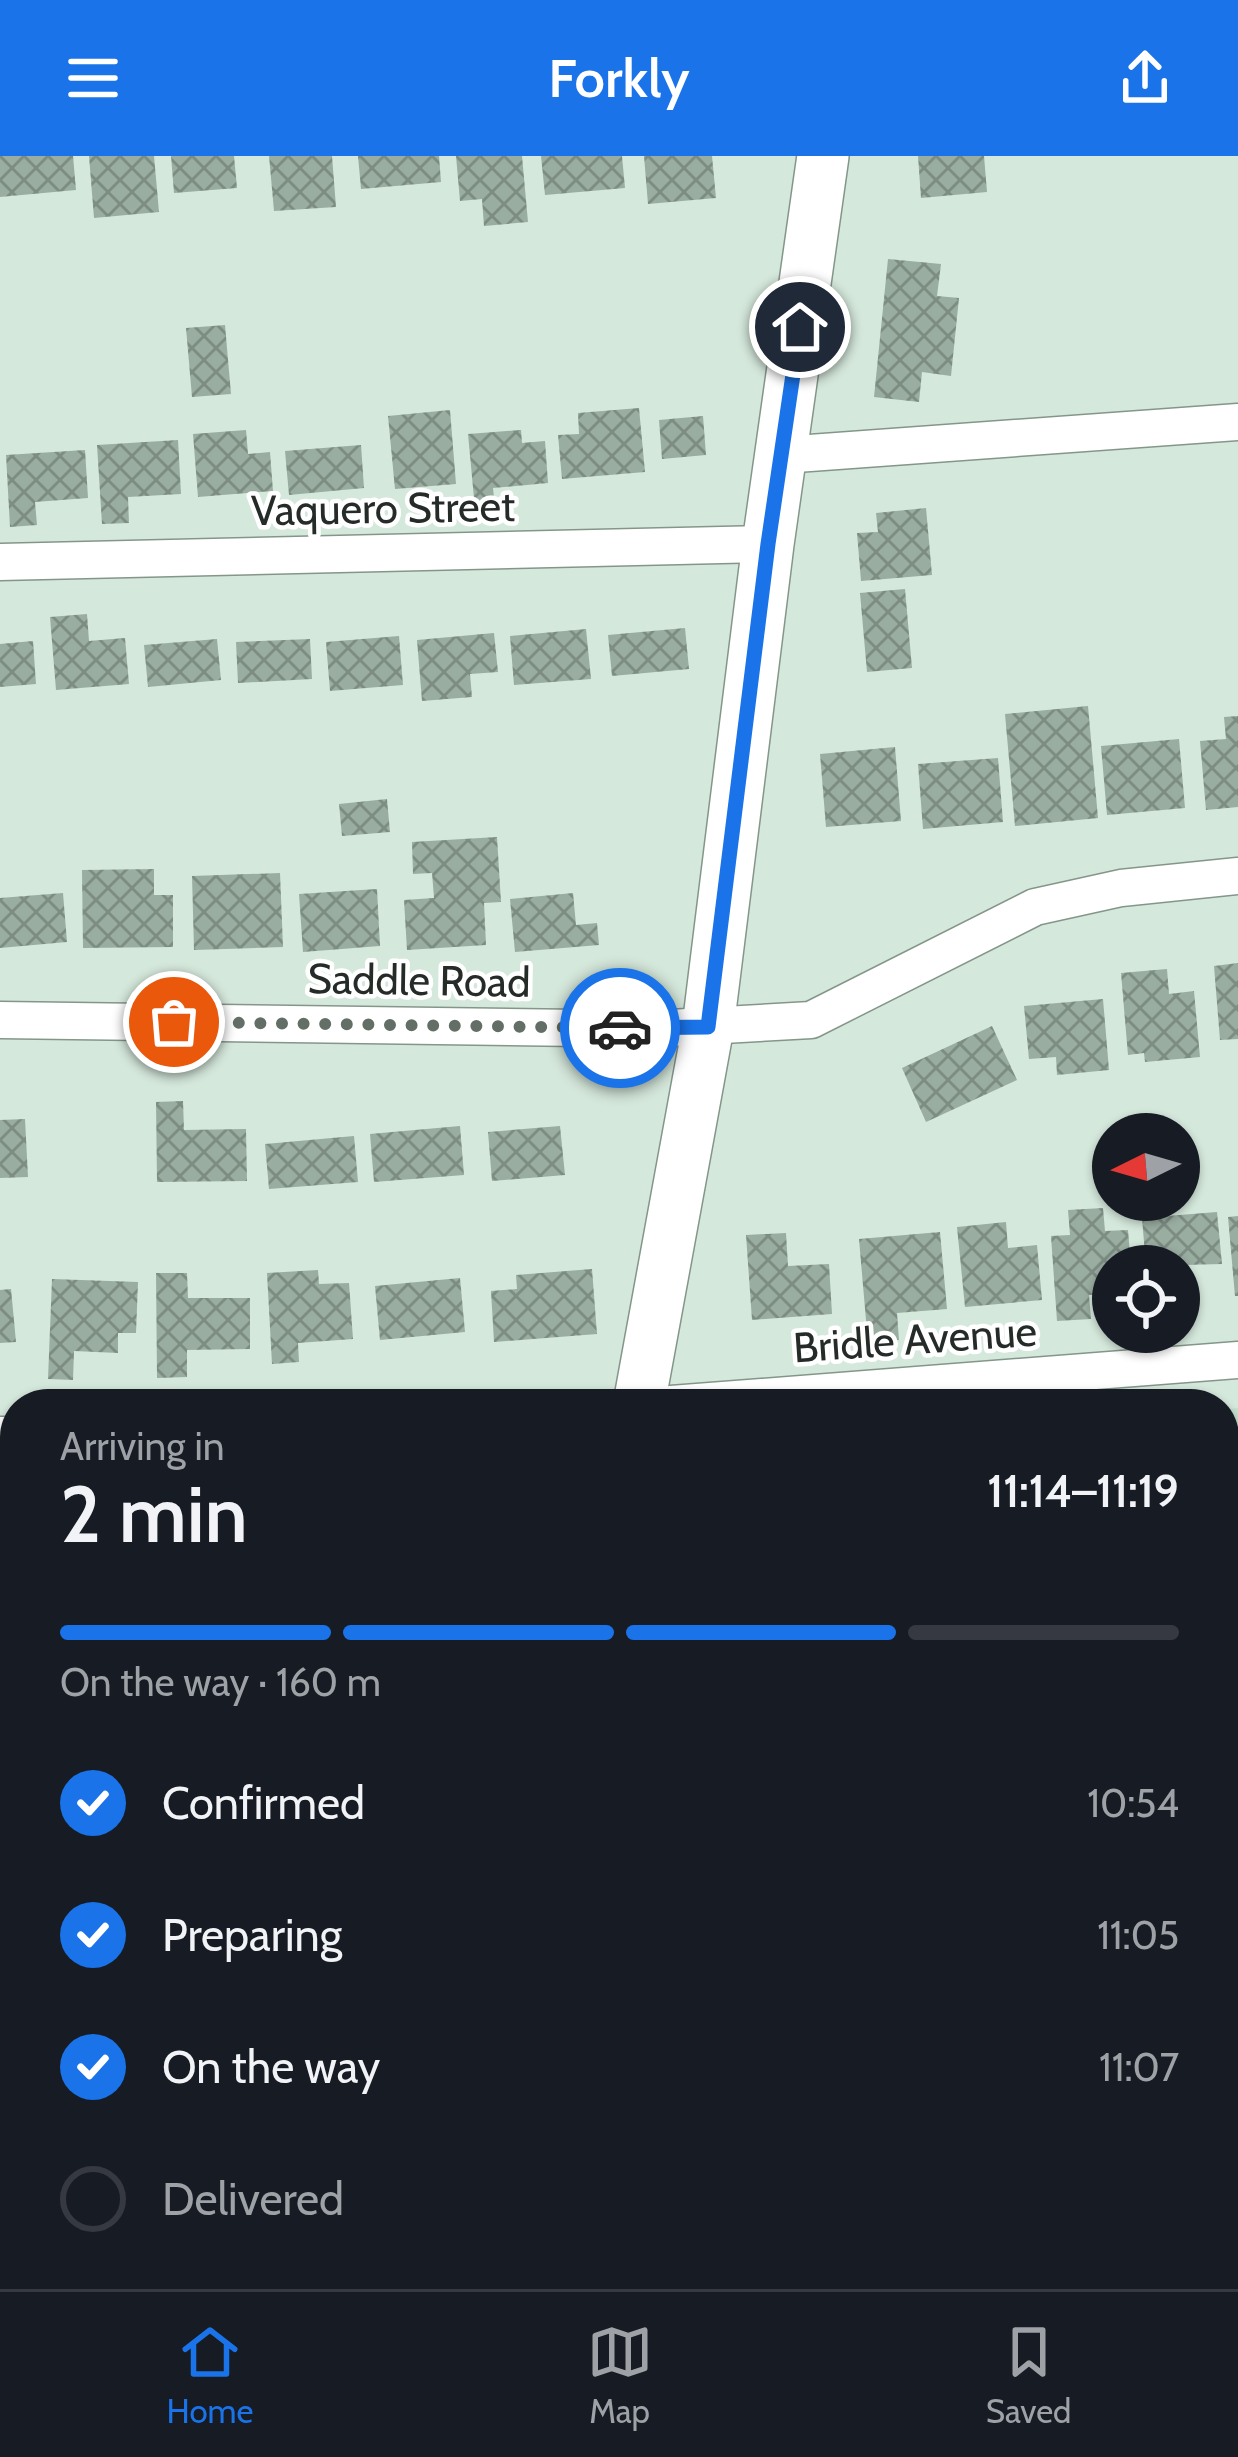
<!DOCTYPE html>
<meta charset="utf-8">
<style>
:root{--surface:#171b24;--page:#242831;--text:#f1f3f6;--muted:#9ea1a6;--line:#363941;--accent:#1a73e8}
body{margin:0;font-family:Cabin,sans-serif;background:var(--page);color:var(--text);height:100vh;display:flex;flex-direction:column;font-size:45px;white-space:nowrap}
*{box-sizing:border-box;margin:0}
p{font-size:39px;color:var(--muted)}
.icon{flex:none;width:66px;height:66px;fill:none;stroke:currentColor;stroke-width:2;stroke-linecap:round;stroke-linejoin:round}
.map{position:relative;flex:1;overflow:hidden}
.drawer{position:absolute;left:0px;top:1233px;width:1239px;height:900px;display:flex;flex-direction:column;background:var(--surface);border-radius:48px 48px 0 0;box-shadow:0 3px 9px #0004}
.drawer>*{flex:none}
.needle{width:78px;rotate:265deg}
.tools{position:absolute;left:1092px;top:957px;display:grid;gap:24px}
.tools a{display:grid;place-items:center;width:108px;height:108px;border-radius:50%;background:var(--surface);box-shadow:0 3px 9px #0004;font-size:60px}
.pin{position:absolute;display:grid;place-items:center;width:102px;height:102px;color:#fff;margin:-51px;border:6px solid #fff;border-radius:50%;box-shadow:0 3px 12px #0007}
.courier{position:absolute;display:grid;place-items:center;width:120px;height:120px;margin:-60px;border:9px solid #1a73e8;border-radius:50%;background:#fff;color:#222;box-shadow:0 3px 15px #0007}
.headline em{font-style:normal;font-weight:600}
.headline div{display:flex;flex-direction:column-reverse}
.headline{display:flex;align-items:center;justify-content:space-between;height:204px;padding:0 60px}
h1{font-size:78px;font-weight:600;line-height:90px}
.bar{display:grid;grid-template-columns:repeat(4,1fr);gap:18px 12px;align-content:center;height:144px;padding:0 60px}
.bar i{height:15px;border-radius:9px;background:var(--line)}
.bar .selected{background:var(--accent)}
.bar p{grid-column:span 4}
ol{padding:0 60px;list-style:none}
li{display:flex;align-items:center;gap:36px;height:132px}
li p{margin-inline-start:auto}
li .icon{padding:12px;border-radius:50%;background:var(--accent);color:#fff;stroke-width:4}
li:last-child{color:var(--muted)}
li i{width:66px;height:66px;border:6px solid var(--line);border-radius:50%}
header{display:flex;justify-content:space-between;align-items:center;height:156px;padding:0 60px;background:var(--accent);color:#fff;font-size:54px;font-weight:600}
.menu{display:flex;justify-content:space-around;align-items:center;height:168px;border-top:3px solid var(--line);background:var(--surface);font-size:33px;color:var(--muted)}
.menu a{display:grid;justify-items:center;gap:6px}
.menu .selected{color:var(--accent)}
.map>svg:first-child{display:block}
.built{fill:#c5e0cf}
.building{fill:url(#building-cross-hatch)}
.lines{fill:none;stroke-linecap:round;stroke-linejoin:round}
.lane-casing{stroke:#84968a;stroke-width:21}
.street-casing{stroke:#84968a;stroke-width:39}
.secondary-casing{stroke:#84968a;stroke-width:54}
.lane{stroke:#fff;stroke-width:18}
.street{stroke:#fff;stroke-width:36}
.secondary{stroke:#fff;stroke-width:51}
.done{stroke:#636e67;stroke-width:12;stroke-dasharray:0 21.6}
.route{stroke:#1a73e8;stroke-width:15}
.labels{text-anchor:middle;stroke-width:9;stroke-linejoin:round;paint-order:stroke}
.street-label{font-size:42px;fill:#252c28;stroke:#fff}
</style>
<header><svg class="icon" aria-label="menu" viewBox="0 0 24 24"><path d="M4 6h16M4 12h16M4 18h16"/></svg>Forkly<svg class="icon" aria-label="share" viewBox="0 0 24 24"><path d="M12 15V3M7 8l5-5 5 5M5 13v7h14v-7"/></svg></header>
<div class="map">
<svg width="1238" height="2133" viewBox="0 0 1238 2133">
<defs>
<pattern id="building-cross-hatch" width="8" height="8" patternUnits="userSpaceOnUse" patternTransform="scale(3)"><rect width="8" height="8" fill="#9aada1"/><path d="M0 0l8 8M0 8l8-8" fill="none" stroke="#7d8d83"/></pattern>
</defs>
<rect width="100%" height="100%" fill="#d5e8dc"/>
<path class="built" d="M1238,1252V2133H1125L1124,2118H1224V1253Z"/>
<path class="building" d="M0,0H73L76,34L0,41Z
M89,0H154L159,56L94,62Z
M171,0H234L237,32L174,37Z
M269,0H332L336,51L274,55Z
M358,0H439L441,26L361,33Z
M456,0H522L528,66L484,70L482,43L460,45Z
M541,0H622L625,32L545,39Z
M644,0H712L716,42L648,48Z
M918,0H984L987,36L921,42Z
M888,103L941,108L937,140L959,142L951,220L922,216L919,246L874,241Z
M225,169L231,238L192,241L186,172Z
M639,252L645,316L562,323L558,279L579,278L578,257Z
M450,254L456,328L395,333L388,260Z
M703,260L706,299L662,303L659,264Z
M246,274L248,298L270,296L273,335L198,341L193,278Z
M521,274L522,287L545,285L548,327L493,332L495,351L475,353L468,278Z
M178,284L181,338L128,341L129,367L102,368L97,289Z
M361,289L364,332L289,339L285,295Z
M85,294L88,342L35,346L37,369L10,371L6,299Z
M926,352L932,419L861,425L857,377L878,376L876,357Z
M905,433L912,512L867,516L860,437Z
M87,458L89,485L125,482L129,528L56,534L50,461Z
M685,472L689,513L612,520L608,479Z
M586,473L591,523L514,529L510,480Z
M494,477L498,516L470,518L472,541L422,545L417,484Z
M399,480L403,529L330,535L326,486Z
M217,483L221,524L148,531L144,489Z
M310,483L312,523L238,527L236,486Z
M33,485L36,528L0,531V488Z
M1088,550L1098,662L1015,670L1005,558Z
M1238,560V651L1206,654L1200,585L1226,583L1224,561Z
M1179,583L1185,652L1107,659L1101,590Z
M895,591L901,665L826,671L820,598Z
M998,602L1003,666L923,673L918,608Z
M387,643L390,676L342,680L339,648Z
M497,681L501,746L484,747L486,789L407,794L404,744L434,742L432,717L413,718L412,686Z
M154,713V739H173V791L83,792L82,714Z
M280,717L283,791L194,794L192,720Z
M377,733L380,790L303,796L299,738Z
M63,737L67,786L0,792V742Z
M573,737L576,769L597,767L599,789L515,796L510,743Z
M1238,807V883L1220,884L1214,810Z
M1167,813L1169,838L1194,835L1200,901L1145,906L1144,897L1128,899L1121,817Z
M1103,843L1109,914L1057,919L1056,901L1029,903L1024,850Z
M992,870L1017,924L926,966L902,912Z
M183,945L184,974L246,973L247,1025L157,1026L156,946Z
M25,963L28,1021L0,1022V964Z
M460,970L464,1019L374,1026L370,978Z
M560,970L565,1019L492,1025L488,976Z
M354,980L358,1026L269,1033L265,988Z
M1103,1052L1105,1075L1128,1074L1131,1110H1113V1137L1089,1139L1091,1163L1057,1165L1051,1080L1070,1079L1068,1054Z
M1217,1056L1222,1108L1146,1110L1142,1062Z
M1238,1060V1140H1235L1228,1061Z
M1006,1066L1008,1092L1037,1089L1042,1144L965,1151L957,1071Z
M940,1076L947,1153L897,1157L899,1184L868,1187L859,1083Z
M786,1077L788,1110L829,1108L832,1158L752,1164L746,1079Z
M592,1113L597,1178L494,1186L491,1135L517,1133L516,1119Z
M318,1114L319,1128L349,1127L353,1183L298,1187L299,1206L272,1208L267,1117Z
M156,1117H187L188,1142H250V1193L187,1194V1221L157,1222Z
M460,1122L465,1176L380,1184L375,1130Z
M52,1123L138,1126L136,1177H118V1197L74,1195L73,1224L48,1223Z
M11,1133L16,1186L0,1187V1134Z
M15,1785V1837L0,1838V1787Z
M639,2118H685L683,2128Z
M699,2118H777L776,2125L740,2122L739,2133H697Z
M795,2118H849L853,2133H785L782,2121Z
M1115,2120L1116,2133H1038L1037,2127Z
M938,2125L939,2133H880V2130Z"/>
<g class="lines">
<g class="lane-casing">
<path id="lane" d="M1177,2118L1178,2133"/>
</g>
<g class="street-casing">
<path id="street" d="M782,299L1238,266
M0,406L768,388
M0,864L652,873L811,864L1035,751L1121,732L1238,720
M671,1248L1238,1204
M0,1279H15
M0,1692L15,1691
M0,2110H15
M151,2118L295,2133"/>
</g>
<g class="secondary-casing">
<path id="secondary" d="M639,1248L708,871L768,388L823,0
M512,2133L514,2118"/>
</g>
<use href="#lane" class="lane"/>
<use href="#street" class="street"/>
<use href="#secondary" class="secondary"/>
</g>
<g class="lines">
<path class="done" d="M174,866L620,872"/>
<path class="route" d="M620,872L708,871L768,388L800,171"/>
</g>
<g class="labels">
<g class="street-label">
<text transform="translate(383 352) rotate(-1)" y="15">Vaquero Street</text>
<text transform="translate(419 824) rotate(1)" y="15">Saddle Road</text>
<text transform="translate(915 1183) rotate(-4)" y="15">Bridle Avenue</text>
</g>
</g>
</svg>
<div class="tools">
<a><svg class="needle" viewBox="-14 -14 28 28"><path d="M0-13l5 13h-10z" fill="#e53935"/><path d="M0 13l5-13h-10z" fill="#9ea1a6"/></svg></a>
<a><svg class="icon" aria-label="locate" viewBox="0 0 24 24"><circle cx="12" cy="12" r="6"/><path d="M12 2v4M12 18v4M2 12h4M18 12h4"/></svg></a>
</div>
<div class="pin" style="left:174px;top:866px;background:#ea580c"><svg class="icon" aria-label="bag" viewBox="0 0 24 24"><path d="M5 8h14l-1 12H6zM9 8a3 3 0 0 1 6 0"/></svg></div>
<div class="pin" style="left:800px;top:171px;background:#1f2937"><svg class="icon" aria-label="home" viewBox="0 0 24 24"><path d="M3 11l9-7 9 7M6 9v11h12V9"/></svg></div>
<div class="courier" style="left:620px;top:872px"><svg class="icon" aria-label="car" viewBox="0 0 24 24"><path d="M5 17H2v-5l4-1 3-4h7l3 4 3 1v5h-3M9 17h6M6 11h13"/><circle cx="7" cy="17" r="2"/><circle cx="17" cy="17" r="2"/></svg></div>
<section class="drawer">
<div class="headline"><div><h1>2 min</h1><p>Arriving in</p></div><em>11:14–11:19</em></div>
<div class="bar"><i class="selected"></i><i class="selected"></i><i class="selected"></i><i></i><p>On the way · 160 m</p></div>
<ol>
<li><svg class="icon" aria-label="check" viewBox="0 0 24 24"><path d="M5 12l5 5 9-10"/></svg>Confirmed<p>10:54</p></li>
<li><svg class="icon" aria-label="check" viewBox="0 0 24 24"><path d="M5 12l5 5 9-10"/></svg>Preparing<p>11:05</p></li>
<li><svg class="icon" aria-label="check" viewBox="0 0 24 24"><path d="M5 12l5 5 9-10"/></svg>On the way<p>11:07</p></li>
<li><i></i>Delivered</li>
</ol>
</section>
</div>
<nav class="menu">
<a class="selected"><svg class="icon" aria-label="home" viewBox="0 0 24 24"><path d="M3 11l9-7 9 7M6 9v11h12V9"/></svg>Home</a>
<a><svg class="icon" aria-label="map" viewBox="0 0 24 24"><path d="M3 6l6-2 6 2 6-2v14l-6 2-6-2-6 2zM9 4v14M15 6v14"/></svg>Map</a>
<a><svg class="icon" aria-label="saved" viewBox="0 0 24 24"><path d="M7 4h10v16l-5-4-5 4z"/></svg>Saved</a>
</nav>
